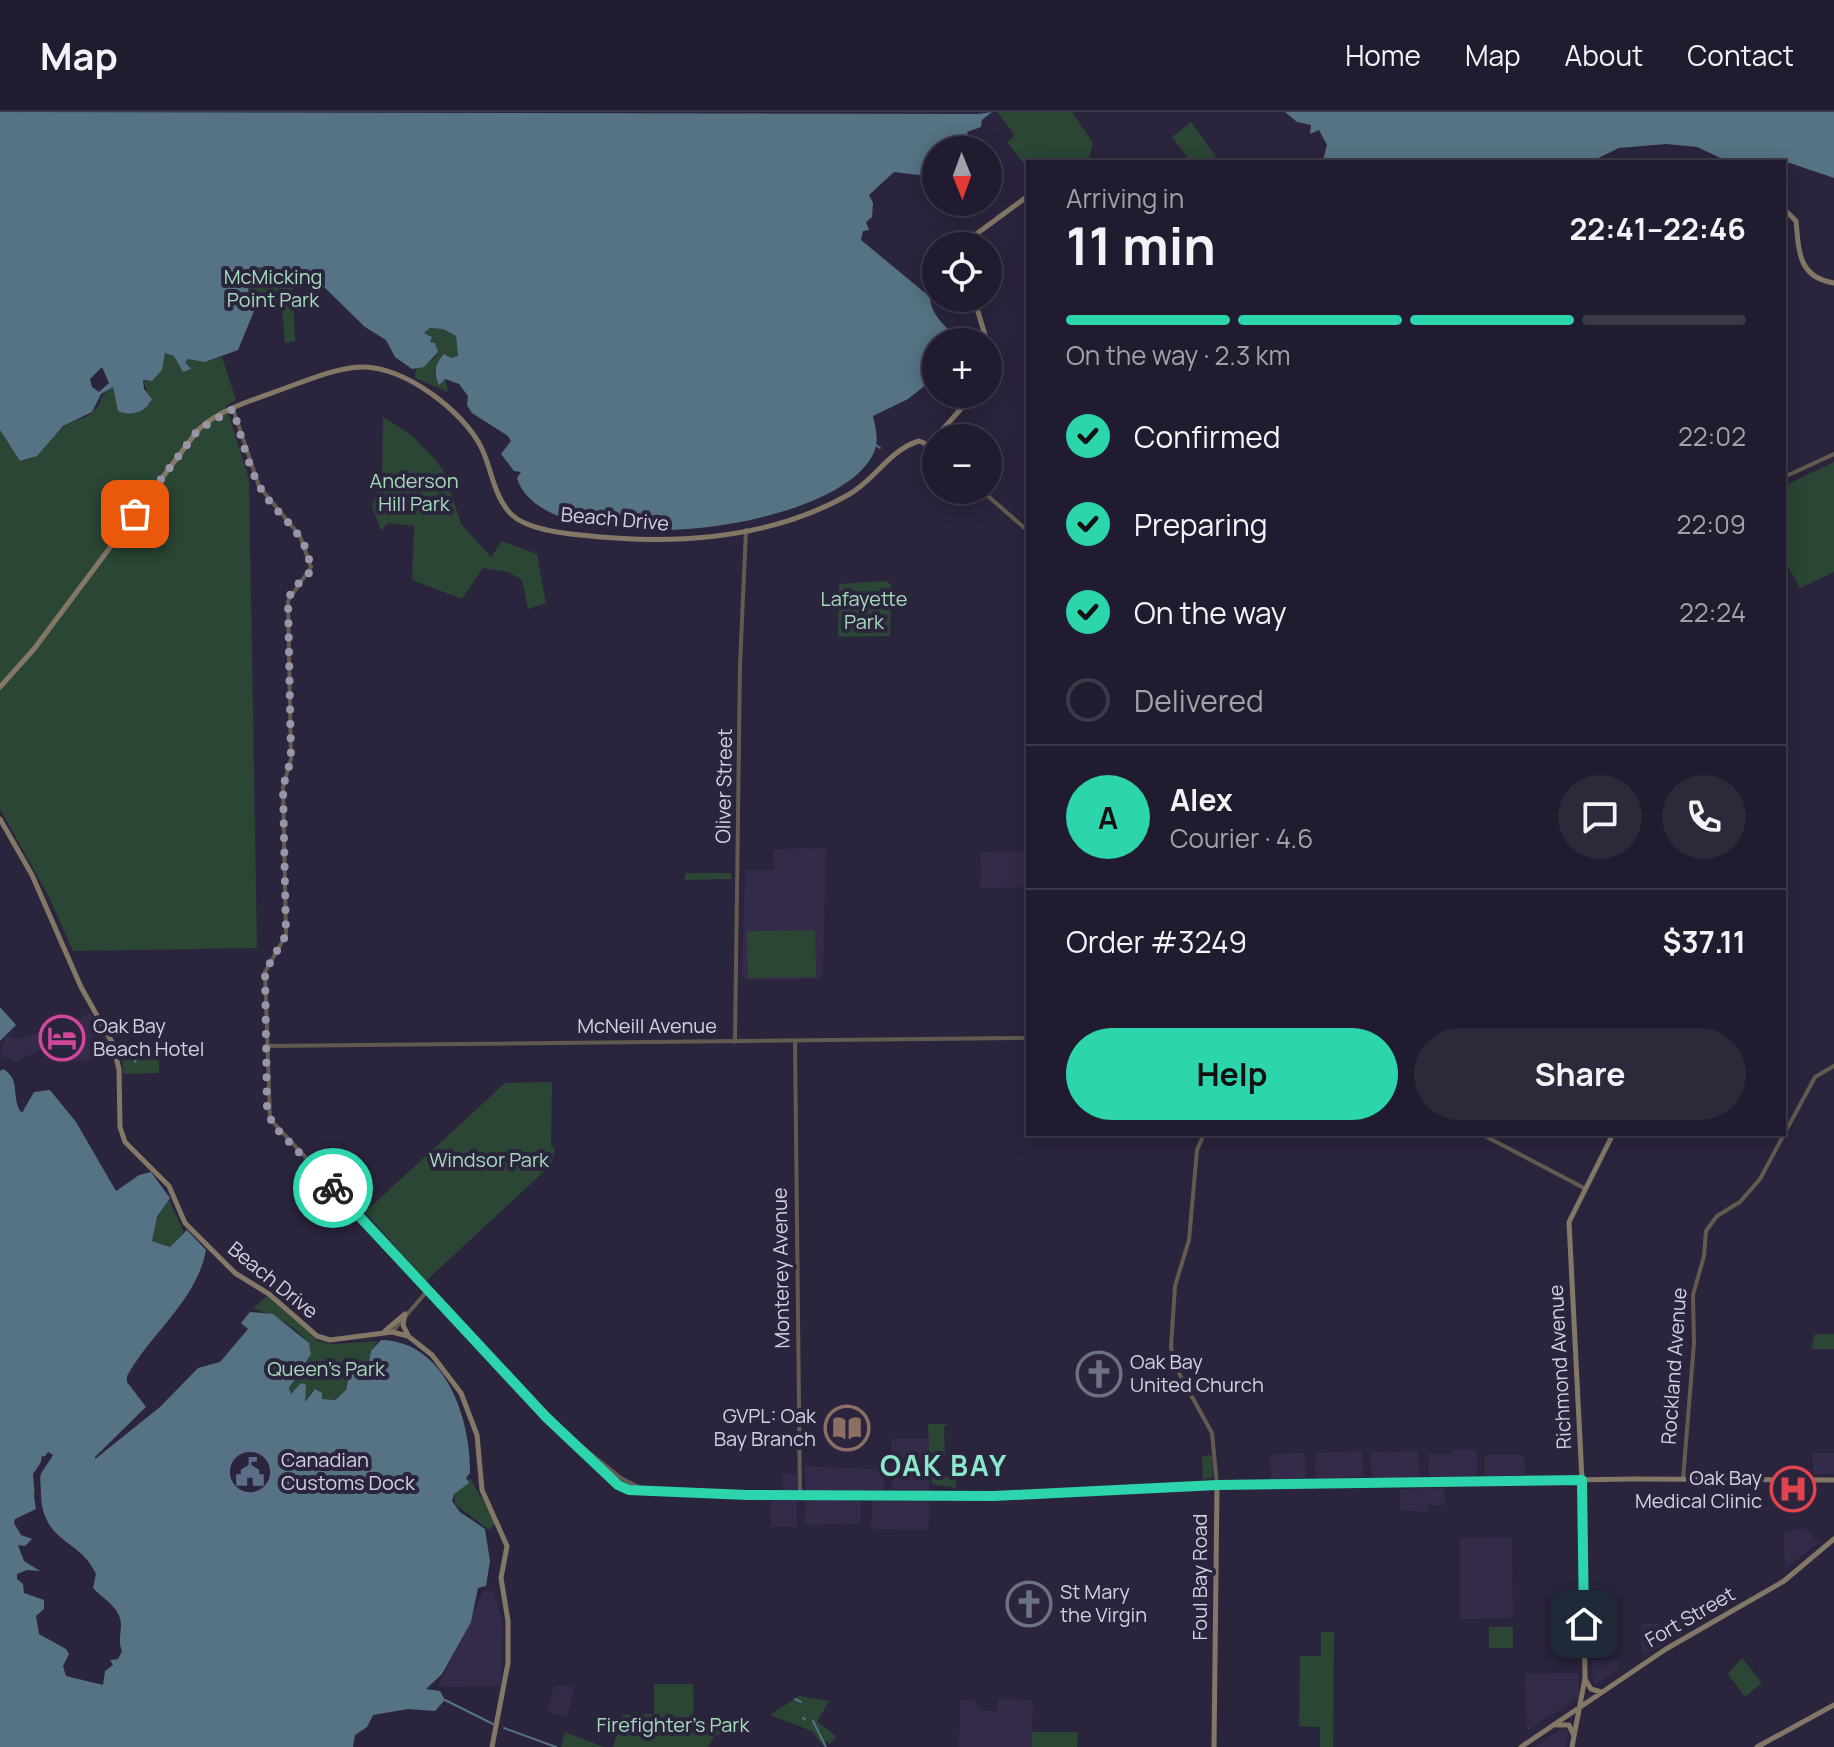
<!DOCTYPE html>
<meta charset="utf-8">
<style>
:root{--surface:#201b2e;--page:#2d283a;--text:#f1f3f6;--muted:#a2a1aa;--line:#3d394a;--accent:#2cd5ab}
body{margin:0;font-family:Manrope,sans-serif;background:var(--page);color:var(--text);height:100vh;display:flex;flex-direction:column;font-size:30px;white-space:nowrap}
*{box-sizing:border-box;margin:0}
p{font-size:26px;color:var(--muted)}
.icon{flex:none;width:44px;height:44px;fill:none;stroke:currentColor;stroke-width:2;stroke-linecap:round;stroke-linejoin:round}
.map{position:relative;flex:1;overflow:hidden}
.details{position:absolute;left:1026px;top:48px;width:760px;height:976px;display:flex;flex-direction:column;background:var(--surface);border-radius:0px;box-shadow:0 4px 20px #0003,0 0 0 2px var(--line)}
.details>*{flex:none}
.needle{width:52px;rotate:179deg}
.fabs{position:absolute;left:922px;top:24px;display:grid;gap:16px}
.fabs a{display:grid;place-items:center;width:80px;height:80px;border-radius:50%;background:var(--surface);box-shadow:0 4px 20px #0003,0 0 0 2px var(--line);font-size:40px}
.pin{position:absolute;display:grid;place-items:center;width:68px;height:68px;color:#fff;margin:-34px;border-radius:16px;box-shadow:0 4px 12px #0006}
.courier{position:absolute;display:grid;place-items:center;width:80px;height:80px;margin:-40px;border:6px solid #2cd5ab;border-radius:50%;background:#fff;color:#222;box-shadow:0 2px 10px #0007}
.head em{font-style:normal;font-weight:700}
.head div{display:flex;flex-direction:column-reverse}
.head{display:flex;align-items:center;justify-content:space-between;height:136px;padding:0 40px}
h1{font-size:52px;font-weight:700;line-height:60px}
.bar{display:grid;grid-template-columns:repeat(4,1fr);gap:12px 8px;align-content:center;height:96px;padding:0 40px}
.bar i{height:10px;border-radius:6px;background:var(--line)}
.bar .selected{background:var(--accent)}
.bar p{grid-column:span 4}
.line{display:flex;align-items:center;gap:20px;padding:0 40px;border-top:2px solid var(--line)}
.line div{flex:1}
.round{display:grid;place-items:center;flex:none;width:84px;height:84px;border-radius:42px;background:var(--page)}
ol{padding:0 40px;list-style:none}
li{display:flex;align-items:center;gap:24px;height:88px}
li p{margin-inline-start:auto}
li .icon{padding:8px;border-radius:50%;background:var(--accent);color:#111;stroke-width:4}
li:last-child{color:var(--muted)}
li i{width:44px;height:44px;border:4px solid var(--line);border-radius:50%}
.button{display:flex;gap:16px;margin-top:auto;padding:16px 40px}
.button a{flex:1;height:92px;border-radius:48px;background:var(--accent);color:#111;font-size:32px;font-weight:700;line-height:92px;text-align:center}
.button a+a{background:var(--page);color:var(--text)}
header{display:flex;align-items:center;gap:48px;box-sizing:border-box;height:112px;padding:0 40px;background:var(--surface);border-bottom:2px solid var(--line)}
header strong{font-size:38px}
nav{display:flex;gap:44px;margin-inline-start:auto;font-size:28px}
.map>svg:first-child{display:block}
.built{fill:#342b4a}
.green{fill:#2b4635}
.water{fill:#557384;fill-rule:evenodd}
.pier{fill:#2b243d}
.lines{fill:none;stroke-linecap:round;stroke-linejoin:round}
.stream{stroke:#557384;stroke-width:2}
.tertiary{stroke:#635b50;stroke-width:4}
.secondary{stroke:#837766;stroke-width:5}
.done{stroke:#9994a8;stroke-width:8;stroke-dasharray:0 14.4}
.route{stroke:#2cd5ab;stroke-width:10}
.labels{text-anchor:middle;stroke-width:8;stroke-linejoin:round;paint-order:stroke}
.park-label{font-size:20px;fill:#a4dbb8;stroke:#2b243d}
.street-label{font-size:20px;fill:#d4d0e1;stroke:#2b243d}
.poi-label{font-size:20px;fill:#d4d0e1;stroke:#2b243d;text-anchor:start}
.district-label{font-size:28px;font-weight:bold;letter-spacing:2px;fill:#8be9cb;stroke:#2b243d}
</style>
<header>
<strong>Map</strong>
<nav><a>Home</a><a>Map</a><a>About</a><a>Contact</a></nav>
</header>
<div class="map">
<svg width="1834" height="1635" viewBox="0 0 1834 1635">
<rect width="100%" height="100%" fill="#2b243d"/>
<path class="built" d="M826,736L823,862L817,867L747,868L742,864L745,758H774V737Z
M1028,739V775L980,776L981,740Z
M91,901L109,929L115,947L64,950L57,940L39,938L15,950L0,943L5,924L17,927L34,922Z
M891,1327H928L930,1379L892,1378Z
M1452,1338H1476L1477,1364H1429L1428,1342H1452Z
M1362,1339L1363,1365L1316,1366L1315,1341Z
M1418,1339L1419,1365H1372L1370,1340Z
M1305,1341L1306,1366L1271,1367L1270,1342Z
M1813,1341H1834V1362H1813Z
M1485,1343H1524L1525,1363L1485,1364Z
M804,1354L884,1358V1378L806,1379Z
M783,1362H797V1378L783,1380Z
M1444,1376L1445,1393H1428V1400L1400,1398V1377Z
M771,1388L797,1389V1415H770Z
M806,1388L861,1389V1412L808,1413L805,1411Z
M872,1389H930L928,1418L871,1417Z
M1804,1416L1819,1430L1785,1457L1783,1420Z
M1460,1426H1512L1513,1506L1460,1507Z
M484,1478L493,1479L503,1510L501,1574L438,1575Z
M1641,1512H1677V1524L1642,1545Z
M1592,1548H1618V1558L1593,1574Z
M1578,1561L1579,1585L1527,1619L1525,1562Z
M575,1573L567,1605L547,1600L554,1574Z
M998,1587L1033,1588L1032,1635H959L960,1588H975L980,1597L987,1599H997Z
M1562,1616L1568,1619L1566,1635H1534Z"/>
<path class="green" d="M997,0H1072L1093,31L1088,50H1028V57L1007,30L1015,23Z
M1191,10L1216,44L1208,50H1191L1172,25Z
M259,155L286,158L292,163L295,229L285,231L282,198L252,195L245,166Z
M430,216L443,217L456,224L458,244L451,247L444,242L434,261L439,273L445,267L448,280L415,266L416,257L435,246L438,240L431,233L429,223L424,221Z
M165,241L175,244L184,259L190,257L185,250L189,246L205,250L222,245L236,288L226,294L249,367L257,836L73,839L48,783L0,697V318L20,349C43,347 47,326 65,314C73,308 86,307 94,299C103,289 100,282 113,275L118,296L137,300L151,291L143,268L147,270L162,258Z
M383,305L410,322L435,347L445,362L461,412L491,445L502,429L537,442L546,491L528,497L522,468L508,460L483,456L462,487L412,468L414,414L388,411L381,419L372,394L382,369Z
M1834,350V460L1800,476L1784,448V374Z
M885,469L891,472L890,524L838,525L839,472Z
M685,761H731L732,767L685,768Z
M815,818L816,865L748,866L747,819Z
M122,937H159V961L123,962Z
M552,970L551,1033L555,1037L551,1053L426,1169L365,1100L505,971Z
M169,1088L184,1120L170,1135L152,1129C151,1113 160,1101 169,1088Z
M267,1184L318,1229L333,1232L378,1229L371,1239L369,1267L365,1269L364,1251L348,1262L346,1278L334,1288L322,1287L313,1278L305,1290V1280L289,1281L292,1268L311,1238C304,1217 273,1203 253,1196Z
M1815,1222H1834V1237H1811Z
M928,1312H948L944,1315L945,1344H929Z
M1212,1343L1213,1365L1203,1368L1202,1344Z
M955,1364L956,1376L932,1372V1365Z
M470,1366L496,1411L489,1418L455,1392L454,1381Z
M1489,1515H1513V1536H1489Z
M1321,1520H1334L1333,1635H1320V1615L1299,1614L1300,1544H1321Z
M1742,1546L1762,1571L1745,1585L1728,1562Z
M654,1572H693L694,1616H736L714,1624L708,1635H613L623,1603L654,1602Z
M799,1584L829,1589L817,1610L836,1624L830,1632L826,1629L823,1634L812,1619L770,1603Z
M565,1620L604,1635H561Z
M1032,1620H1078L1077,1635H1032Z"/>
<path class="water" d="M0,0L978,2L992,0L982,8L981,15L967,20L973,38H936L935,57L930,56L919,63L894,60L869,83L873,91L872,105L866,110L869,118L863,119L861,128L930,185C931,205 947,213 956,228L936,230V250L921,252L926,273L908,287L873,304C875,312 878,325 876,334C855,420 543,456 517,366L521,360L514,359L501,342L511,329L508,324L472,301L467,293L468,284L459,272L445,267L439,273C433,261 435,252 444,242L451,246L458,244L456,224L443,217L430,216L424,221L432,225L430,230L435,231L438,240L424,255L412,257L395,245L386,228L365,215L321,172L298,167L286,158L259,155L245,166L254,199L238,238L205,250L188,247L185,250L191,257L183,260L174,244L165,241L162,258L152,269L143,268L144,277L152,287C146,300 131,305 118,299L113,275L101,282L92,300L63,314L37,344L20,349L0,318ZM102,255L109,271L99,280L92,275L90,267Z
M1285,0H1834V66L1784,49L1729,50L1697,35L1666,32L1619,36L1590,50H1300L1299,47L1323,48L1327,33L1319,18L1310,22L1311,13L1297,10Z
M0,895L16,913L0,929Z
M3,957C22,967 10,988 22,1001L34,980L50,978L76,1010L116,1079L139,1063L151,1060L170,1086L157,1105L152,1129L170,1135L187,1118L206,1138C197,1188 151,1221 127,1264V1270L146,1295L95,1347L160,1295L198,1256L220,1250L248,1217L241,1211L250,1200L273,1202L309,1231L311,1242L289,1276L291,1282L301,1271L306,1273L305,1290L315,1277L322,1281V1287L335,1288L346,1278L350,1258L364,1250L366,1269L371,1239L381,1228C446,1229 471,1308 470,1361L466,1366L469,1371L454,1382L452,1389L460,1400L485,1417L490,1449L486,1474L478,1476L471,1510L442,1562L426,1577L440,1579L445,1588L435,1599L408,1597L373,1603L367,1615L355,1623L353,1635H0V959ZM42,1344L52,1346C40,1355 39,1366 40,1380C44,1434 79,1425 96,1462L93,1476C103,1487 120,1495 121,1512C121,1522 118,1530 122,1539L118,1547L110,1548L113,1553L105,1559L103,1573L66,1564L63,1554L69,1542L66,1537L39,1522L36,1504L44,1497V1488L24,1481L23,1472L17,1467V1462L27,1458L40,1459L24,1449L18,1433L25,1434L32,1427L21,1423L14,1411L15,1407L36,1397L34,1384Z"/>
<path class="pier" d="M146,1295L154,1298L95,1347V1345Z
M48,1340L53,1343L40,1363L42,1401L36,1397L33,1362Z"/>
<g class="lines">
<path class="stream" d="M876,333L880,336
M135,950L136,945
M795,1587L801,1590
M445,1588L493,1612
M803,1606L805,1607
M813,1609L826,1635
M504,1616L556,1635"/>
<path class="tertiary" d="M233,297L259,374L300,424L311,455L288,489L291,647L283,675L286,823L265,860L270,1007L556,1314L621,1366L650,1381
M1784,365L1834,342
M981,378L1028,419
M735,930L740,553L746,418
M266,934L1028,926
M1204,1022L1197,1038L1189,1128L1175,1174L1171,1235L1175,1254L1212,1321L1217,1373
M1481,1022L1584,1076
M392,1220L428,1178
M603,1356L618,1373L638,1381L800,1383L795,929
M1683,1367L1694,1231L1693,1183L1704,1144L1706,1119L1717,1104L1740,1090L1760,1067L1815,965L1834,954"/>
<path class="secondary" d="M1784,97L1796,109C1799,140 1798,165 1834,171
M960,134L1028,84
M974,186L987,230
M988,243V264
M0,575L34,537L198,318C222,295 260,286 291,274C313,266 337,256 361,255C403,253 465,300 482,337C492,358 494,386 512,403C527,417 560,421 581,423C669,433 768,428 848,383C875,368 889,338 919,329L929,333L974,282
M0,707L32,763L81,875L112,930L119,957L120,1015L125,1030L169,1074L185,1111L235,1161L269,1182L317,1224L330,1228L392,1220L408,1224L432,1243L461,1281L477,1323L482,1378L507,1434L501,1466L508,1509V1551L492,1635
M405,1202L403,1213L408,1223
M385,1219L405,1202
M800,1383L994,1384L1211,1374L1633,1367L1834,1368
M1585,1567L1591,1577L1601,1580
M1556,1613H1569L1574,1624
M1214,1635L1217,1373
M1521,1635L1666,1537L1784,1469L1834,1427
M1572,1635L1585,1566L1582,1368L1569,1110L1613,1022
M1757,1635L1834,1593"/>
</g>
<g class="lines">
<path class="done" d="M135,402L198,318L233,297C241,322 247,352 260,375C276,405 311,421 310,460L292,478L288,489L291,647L283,675L286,823L265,860L267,997L273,1013L333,1076"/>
<path class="route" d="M333,1076L546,1305L618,1373L629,1378L747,1383L994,1384L1217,1373L1582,1368L1584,1512"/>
</g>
<defs>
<g id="hotel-ring" transform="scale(2.3)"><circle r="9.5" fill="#2b243d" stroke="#d1479c" stroke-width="1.5"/><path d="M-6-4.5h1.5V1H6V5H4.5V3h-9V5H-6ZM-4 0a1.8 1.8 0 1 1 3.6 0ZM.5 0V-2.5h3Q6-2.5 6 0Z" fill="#d1479c"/></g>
<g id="church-ring" transform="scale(2.3)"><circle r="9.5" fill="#2b243d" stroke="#6b7280" stroke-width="1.5"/><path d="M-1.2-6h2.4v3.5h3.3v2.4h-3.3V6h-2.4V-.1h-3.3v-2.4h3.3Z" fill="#6b7280"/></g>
<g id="library-ring" transform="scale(2.3)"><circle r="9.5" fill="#2b243d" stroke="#8d6e63" stroke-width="1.5"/><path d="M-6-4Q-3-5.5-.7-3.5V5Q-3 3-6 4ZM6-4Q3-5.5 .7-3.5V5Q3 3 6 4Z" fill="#8d6e63"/></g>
<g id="civic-ring" transform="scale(2.3)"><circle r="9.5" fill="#2b243d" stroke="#5c6f8a" stroke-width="1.5"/><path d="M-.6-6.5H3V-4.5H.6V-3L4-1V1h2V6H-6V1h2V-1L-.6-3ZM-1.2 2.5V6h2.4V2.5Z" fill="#5c6f8a"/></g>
<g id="hospital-ring" transform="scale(2.3)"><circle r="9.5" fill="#2b243d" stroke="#e0444e" stroke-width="1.5"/><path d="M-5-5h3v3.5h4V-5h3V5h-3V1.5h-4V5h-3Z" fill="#e0444e"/></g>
</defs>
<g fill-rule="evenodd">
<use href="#hotel-ring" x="62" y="926"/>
<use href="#church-ring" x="1099" y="1262"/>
<use href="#library-ring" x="847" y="1316"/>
<use href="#civic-ring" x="250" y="1360"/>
<use href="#hospital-ring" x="1793" y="1377"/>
<use href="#church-ring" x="1029" y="1492"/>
</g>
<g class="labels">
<g class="park-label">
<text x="273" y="172">McMicking<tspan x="273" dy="23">Point Park</tspan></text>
<text x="414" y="376">Anderson<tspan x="414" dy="23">Hill Park</tspan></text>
<text x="864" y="494">Lafayette<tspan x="864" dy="23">Park</tspan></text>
<text x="489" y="1055">Windsor Park</text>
<text x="326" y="1264">Queen’s Park</text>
<text x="673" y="1620">Firefighter's Park</text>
</g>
<g class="street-label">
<text transform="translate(615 407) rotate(5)" y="7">Beach Drive</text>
<text transform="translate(724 674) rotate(-89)" y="7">Oliver Street</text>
<text x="647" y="921">McNeill Avenue</text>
<text transform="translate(781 1156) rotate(-91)" y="7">Monterey Avenue</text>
<text transform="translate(273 1168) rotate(39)" y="7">Beach Drive</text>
<text transform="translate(1674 1254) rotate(-86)" y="7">Rockland Avenue</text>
<text transform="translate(1560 1255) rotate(-93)" y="7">Richmond Avenue</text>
<text transform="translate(1200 1465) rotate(-90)" y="7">Foul Bay Road</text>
<text transform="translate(1690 1505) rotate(-30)" y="7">Fort Street</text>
</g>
<g class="poi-label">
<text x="93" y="921">Oak Bay<tspan x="93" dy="23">Beach Hotel</tspan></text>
<text x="1130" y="1257">Oak Bay<tspan x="1130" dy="23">United Church</tspan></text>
<text x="816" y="1311" text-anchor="end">GVPL: Oak<tspan x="816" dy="23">Bay Branch</tspan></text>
<text x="281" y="1355">Canadian<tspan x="281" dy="23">Customs Dock</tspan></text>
<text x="1762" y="1373" text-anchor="end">Oak Bay<tspan x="1762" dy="23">Medical Clinic</tspan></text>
<text x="1060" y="1487">St Mary<tspan x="1060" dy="23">the Virgin</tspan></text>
</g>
<g class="district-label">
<text x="944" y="1364">OAK BAY</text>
</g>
</g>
</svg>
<div class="fabs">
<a><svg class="needle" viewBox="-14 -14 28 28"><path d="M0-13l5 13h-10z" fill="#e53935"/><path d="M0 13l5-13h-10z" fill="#a2a1aa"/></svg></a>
<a><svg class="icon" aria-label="locate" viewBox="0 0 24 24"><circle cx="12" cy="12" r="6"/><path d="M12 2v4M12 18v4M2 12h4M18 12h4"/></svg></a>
<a>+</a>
<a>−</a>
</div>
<div class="pin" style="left:135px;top:402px;background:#ea580c"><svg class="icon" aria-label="bag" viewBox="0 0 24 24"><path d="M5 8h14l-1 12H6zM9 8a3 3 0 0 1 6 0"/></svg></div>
<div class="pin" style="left:1584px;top:1512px;background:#1f2937"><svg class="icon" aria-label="home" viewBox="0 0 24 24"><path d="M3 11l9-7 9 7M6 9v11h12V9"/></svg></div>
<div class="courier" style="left:333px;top:1076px"><svg class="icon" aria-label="bike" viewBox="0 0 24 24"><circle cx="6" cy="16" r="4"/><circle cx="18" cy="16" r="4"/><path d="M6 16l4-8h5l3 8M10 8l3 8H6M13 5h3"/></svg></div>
<section class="details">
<div class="head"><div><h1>11 min</h1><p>Arriving in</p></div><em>22:41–22:46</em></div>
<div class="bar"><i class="selected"></i><i class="selected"></i><i class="selected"></i><i></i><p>On the way · 2.3 km</p></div>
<ol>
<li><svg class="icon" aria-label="check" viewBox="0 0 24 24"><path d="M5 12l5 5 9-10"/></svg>Confirmed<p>22:02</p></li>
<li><svg class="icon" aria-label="check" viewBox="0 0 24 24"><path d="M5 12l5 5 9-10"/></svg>Preparing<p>22:09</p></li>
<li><svg class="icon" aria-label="check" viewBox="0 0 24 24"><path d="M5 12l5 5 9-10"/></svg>On the way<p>22:24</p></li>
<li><i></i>Delivered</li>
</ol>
<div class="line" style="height:144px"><b class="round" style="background:var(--accent);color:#111">A</b><div><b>Alex</b><p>Courier · 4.6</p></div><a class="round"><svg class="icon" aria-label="chat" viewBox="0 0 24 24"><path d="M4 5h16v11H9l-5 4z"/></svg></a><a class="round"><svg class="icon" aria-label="phone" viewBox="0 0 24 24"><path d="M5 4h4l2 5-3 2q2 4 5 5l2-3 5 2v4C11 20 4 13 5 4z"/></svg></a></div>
<div class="line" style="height:104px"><div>Order #3249</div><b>$37.11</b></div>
<div class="button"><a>Help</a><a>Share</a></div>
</section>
</div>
